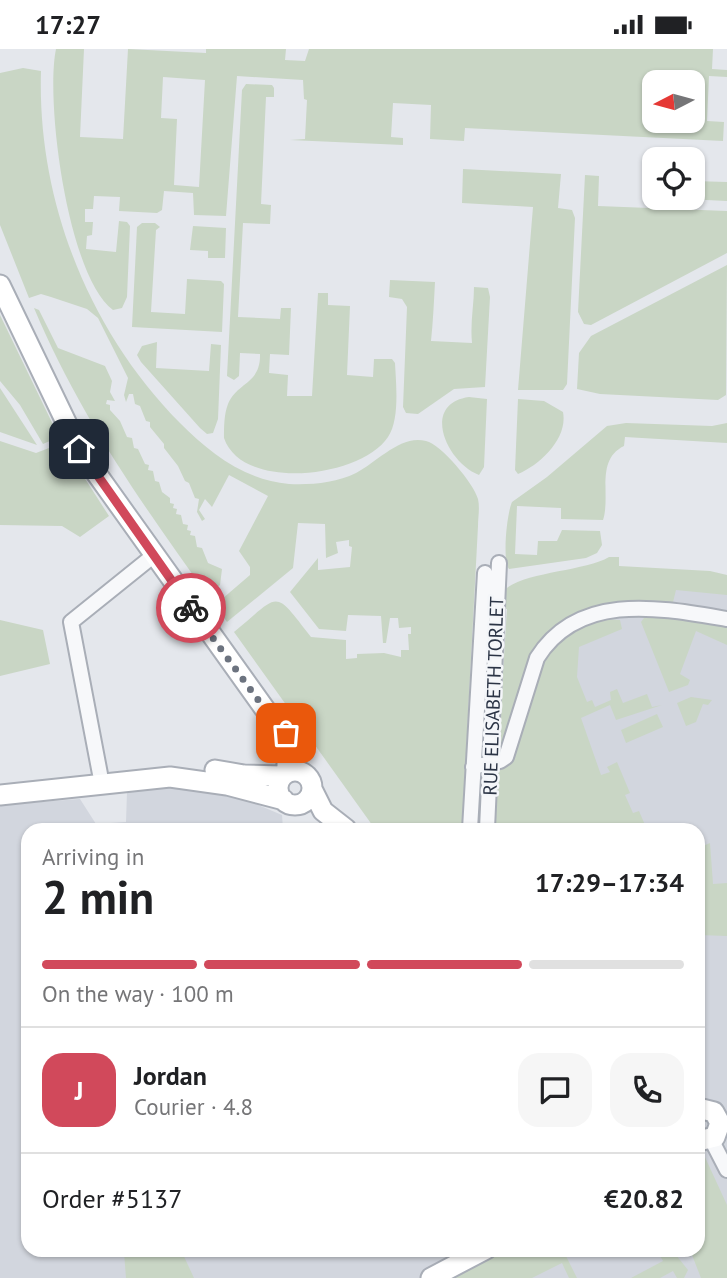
<!DOCTYPE html>
<meta charset="utf-8">
<style>
:root{--surface:#fff;--page:#f6f6f6;--text:#202124;--muted:#757577;--line:#e0e0e0;--accent:#d1495b}
body{margin:0;font-family:"PT Sans",sans-serif;background:var(--page);color:var(--text);height:100vh;display:flex;flex-direction:column;font-size:26px;white-space:nowrap}
*{box-sizing:border-box;margin:0}
p{font-size:23px;color:var(--muted)}
.icon{flex:none;width:38px;height:38px;fill:none;stroke:currentColor;stroke-width:2;stroke-linecap:round;stroke-linejoin:round}
.map{position:relative;flex:1;overflow:hidden}
.sheet{position:absolute;left:21px;top:774px;width:684px;height:434px;display:flex;flex-direction:column;background:var(--surface);border-radius:21px;box-shadow:0 2px 5px #0004}
.sheet>*{flex:none}
.needle{width:46px;rotate:264deg}
.tools{position:absolute;left:642px;top:21px;display:grid;gap:14px}
.tools a{display:grid;place-items:center;width:63px;height:63px;border-radius:14px;background:var(--surface);box-shadow:0 2px 5px #0004;font-size:35px}
.pin{position:absolute;display:grid;place-items:center;width:60px;height:60px;color:#fff;margin:-30px;border-radius:14px;box-shadow:0 4px 10px #0006}
.courier{position:absolute;display:grid;place-items:center;width:70px;height:70px;margin:-35px;border:5px solid #d1495b;border-radius:50%;background:#fff;color:#222;box-shadow:0 2px 9px #0007}
.summary em{font-style:normal;font-weight:700}
.summary div{display:flex;flex-direction:column-reverse}
.summary{display:flex;align-items:center;justify-content:space-between;height:119px;padding:0 21px}
h1{font-size:46px;font-weight:700;line-height:52px}
.bar{display:grid;grid-template-columns:repeat(4,1fr);gap:10px 7px;align-content:center;height:84px;padding:0 21px}
.bar i{height:9px;border-radius:5px;background:var(--line)}
.bar .selected{background:var(--accent)}
.bar p{grid-column:span 4}
.line{display:flex;align-items:center;gap:18px;padding:0 21px;border-top:2px solid var(--line)}
.line div{flex:1}
.round{display:grid;place-items:center;flex:none;width:74px;height:74px;border-radius:21px;background:var(--page)}
.status{display:flex;justify-content:space-between;align-items:center;height:49px;padding:0 35px;background:var(--surface);direction:ltr}
.status svg{height:19px;fill:currentColor}
.map>svg:first-child{display:block}
.built{fill:#d2d6de}
.green{fill:#c9d6c5;fill-rule:evenodd}
.lines{fill:none;stroke-linecap:round;stroke-linejoin:round}
.street-casing{stroke:#a9aeb7;stroke-width:18}
.secondary-casing{stroke:#a9aeb7;stroke-width:23}
.street{stroke:#f7f8fa;stroke-width:14}
.secondary{stroke:#fff;stroke-width:19}
.done{stroke:#6c737f;stroke-width:7;stroke-dasharray:0 12.6}
.route{stroke:#d1495b;stroke-width:9}
.labels{text-anchor:middle;stroke-width:5;stroke-linejoin:round;paint-order:stroke}
.street-label{font-size:19px;fill:#2b3445;stroke:#f4f6f9}
</style>
<div class="status"><b>17:27</b><svg viewBox="0 0 49 12"><path d="M0 12V9h3v3zM5 12V6h3v6zM10 12V3h3v9zM15 12V0h3v12zM26 1h20v11H26zM47 4h2v5h-2z"/></svg></div>
<div class="map">
<svg width="727" height="1229" viewBox="0 0 727 1229">
<rect width="100%" height="100%" fill="#e4e7ec"/>
<path class="built" d="M727,533V1229H0V756L80,750L96,775L126,773L127,743L168,737L227,743L282,766L283,780H28V1200H698V780H495L507,560Z"/>
<path class="green" d="M56,0H84L80,88L123,90L128,0L206,4V0H286L285,11L305,12L309,0H713L712,20L727,21V28L709,27L707,72L724,73L723,92L465,79L464,92L430,90L431,56L393,54L391,88L403,89V96L290,91L305,90L307,51L304,50L303,31L237,27L226,167L194,166L193,144L164,142L162,161L157,164L119,162L120,148L94,147L93,160H85V173H93L92,186L87,187L86,200L116,203L119,172L127,173L130,177L127,248L122,259L113,261C68,228 45,53 56,0ZM163,28L205,31L199,138L174,136L177,70L161,69ZM693,33V72H654V33Z
M23,19L41,22C37,152 89,282 180,374C210,404 244,431 289,435C311,436 336,434 356,424C377,413 401,385 426,392C441,395 474,435 478,450C480,459 478,468 478,477L462,780H375L234,583C281,544 273,539 311,588L346,591V610L357,609V605L384,604L401,608V601H409L408,585H411V578L399,579L398,569H390L386,594H383L381,567L348,566L346,582L319,580L290,543L318,509V521L350,518L352,498L349,497V491L336,493L338,504L326,509L325,475L298,474L293,519L227,573L215,556L250,526V518L239,502L268,447L229,426L212,458L205,450L199,461L205,470L202,472L197,463L199,450L195,449L189,434L185,432L178,417L164,399V395L150,378V373L146,372L140,357L135,355L133,345H129L126,353L124,346L128,329L98,269L87,260L51,248L41,245L29,249L0,176V24Z
M246,35L272,36L274,39V48H266L261,155L271,156L270,175L243,174L238,268L280,270L281,259H291L289,306L270,305L269,324L288,326L287,347H312L318,244H328V256L350,257L347,326L373,328L374,310H392L395,314C396,334 400,371 388,388C361,429 242,443 224,389C224,378 224,365 228,355C237,333 261,335 260,305L240,304L239,327L234,331L227,327L242,41Z
M463,120L561,125L558,159L572,161L575,169L567,335L563,341H518L533,158L462,154Z
M585,126L599,127L598,157L727,162V204L591,276L584,275L578,263Z
M693,132L727,133V152L665,149H693Z
M142,174H155L160,178L156,181L151,263L185,265L187,230L221,232L224,235L222,283L132,278L137,178Z
M193,177L226,179L225,209H208V202L190,201Z
M727,216L726,346L718,351L600,345L577,340L579,304L591,287Z
M390,231L435,233C434,252 433,273 431,292L472,294C470,274 474,256 474,238L488,239L490,248L485,338L454,340L418,365L406,364L403,358L407,258L402,250L389,248Z
M34,259L39,261L58,299L105,317L112,332L110,343L115,352L107,351L106,355L110,356V361L120,372L127,388L132,389L134,399L138,400L145,415L149,416L148,421L153,422L155,432L159,433L162,443L170,449V454L174,455L173,459L177,460L176,465L181,466L183,475L188,476L187,481L191,482L190,486L195,487L197,498L202,499L208,514L222,520L220,536L208,547C142,455 78,364 34,259Z
M0,266L59,388L43,395L20,356L0,332Z
M157,293L156,319L209,322L211,295L221,296L218,370L213,384L207,385L200,379L141,313L137,306L142,297Z
M0,339L37,396L0,383Z
M469,348L487,350L484,418L479,426C447,414 420,355 469,348Z
M518,350L544,352L563,363C568,389 541,415 518,425L515,421Z
M626,374L712,377L727,374V394L625,388L624,397C595,411 611,447 603,471L561,470V459L517,457L515,505L537,506L538,492H557L562,481L600,482L602,496L597,504L586,509L509,520C502,510 507,464 512,453L547,428L607,377Z
M0,392L36,404L62,394L109,467L80,488L62,477L0,476Z
M609,508H619V517L710,522L727,526V546L676,541L673,553C624,548 549,558 529,610C525,620 524,632 522,642C516,663 509,683 502,703L498,706L507,560H501L502,544C516,523 584,523 609,508Z
M647,565L727,576V596L696,582L680,625L690,631L688,636L669,643L641,573Z
M606,570L620,571L622,580L579,598L577,628L587,653L592,651L595,658L611,651L610,643L617,640L623,654L647,645L652,658L662,656L616,671L610,656L581,669L601,726L610,723L607,718L617,713L630,744L625,746L633,764L639,762L645,776L635,780H495L498,722L508,714L547,600L578,578Z
M0,571L43,581L50,615L0,627Z
M691,648L712,651L708,656L703,655L696,673L686,677L677,654Z
M657,665L663,678L626,694L621,681Z
M710,794L713,835L727,834V887L698,886V799Z
M698,1104L704,1106L727,1156V1229H701L690,1201L698,1200Z
M133,1200L181,1201L194,1229H126L124,1203Z
M508,1200L579,1201L566,1207L577,1229H569L562,1214L532,1229H453Z
M657,1201H672L688,1221L684,1229H677L673,1222L660,1229H631L663,1212Z"/>
<g class="lines">
<g class="street-casing">
<path id="street" d="M473,718L500,712L506,708L537,609C579,542 661,559 727,570
M100,725L71,573L153,507
M470,780L485,524
M487,780L499,514
M711,1090L727,1121"/>
</g>
<g class="secondary-casing">
<path id="secondary" d="M0,236L79,400L272,670L287,702V724
M215,721L244,726L283,727
M278 739a17 17 0 1 1 34 0a17 17 0 1 1-34 0Z
M312,740L323,762L346,780
M0,746L170,728L227,736L284,751
M698,1059L714,1063L720,1074L715,1088L698,1092
M431,1229L486,1200"/>
</g>
<use href="#street" class="street"/>
<use href="#secondary" class="secondary"/>
</g>
<g class="lines">
<path class="done" d="M191,559L272,670L286,684"/>
<path class="route" d="M79,400L191,559"/>
</g>
<g class="labels">
<g class="street-label">
<text transform="translate(493 647) rotate(-88)" y="7">RUE ELISABETH TORLET</text>
</g>
</g>
</svg>
<div class="tools">
<a><svg class="needle" viewBox="-14 -14 28 28"><path d="M0-13l5 13h-10z" fill="#e53935"/><path d="M0 13l5-13h-10z" fill="#757577"/></svg></a>
<a><svg class="icon" aria-label="locate" viewBox="0 0 24 24"><circle cx="12" cy="12" r="6"/><path d="M12 2v4M12 18v4M2 12h4M18 12h4"/></svg></a>
</div>
<div class="pin" style="left:286px;top:684px;background:#ea580c"><svg class="icon" aria-label="bag" viewBox="0 0 24 24"><path d="M5 8h14l-1 12H6zM9 8a3 3 0 0 1 6 0"/></svg></div>
<div class="pin" style="left:79px;top:400px;background:#1f2937"><svg class="icon" aria-label="home" viewBox="0 0 24 24"><path d="M3 11l9-7 9 7M6 9v11h12V9"/></svg></div>
<div class="courier" style="left:191px;top:559px"><svg class="icon" aria-label="bike" viewBox="0 0 24 24"><circle cx="6" cy="16" r="4"/><circle cx="18" cy="16" r="4"/><path d="M6 16l4-8h5l3 8M10 8l3 8H6M13 5h3"/></svg></div>
<section class="sheet">
<div class="summary"><div><h1>2 min</h1><p>Arriving in</p></div><em>17:29–17:34</em></div>
<div class="bar"><i class="selected"></i><i class="selected"></i><i class="selected"></i><i></i><p>On the way · 100 m</p></div>
<div class="line" style="height:126px"><b class="round" style="background:var(--accent);color:#fff">J</b><div><b>Jordan</b><p>Courier · 4.8</p></div><a class="round"><svg class="icon" aria-label="chat" viewBox="0 0 24 24"><path d="M4 5h16v11H9l-5 4z"/></svg></a><a class="round"><svg class="icon" aria-label="phone" viewBox="0 0 24 24"><path d="M5 4h4l2 5-3 2q2 4 5 5l2-3 5 2v4C11 20 4 13 5 4z"/></svg></a></div>
<div class="line" style="height:91px"><div>Order #5137</div><b>€20.82</b></div>
</section>
</div>
